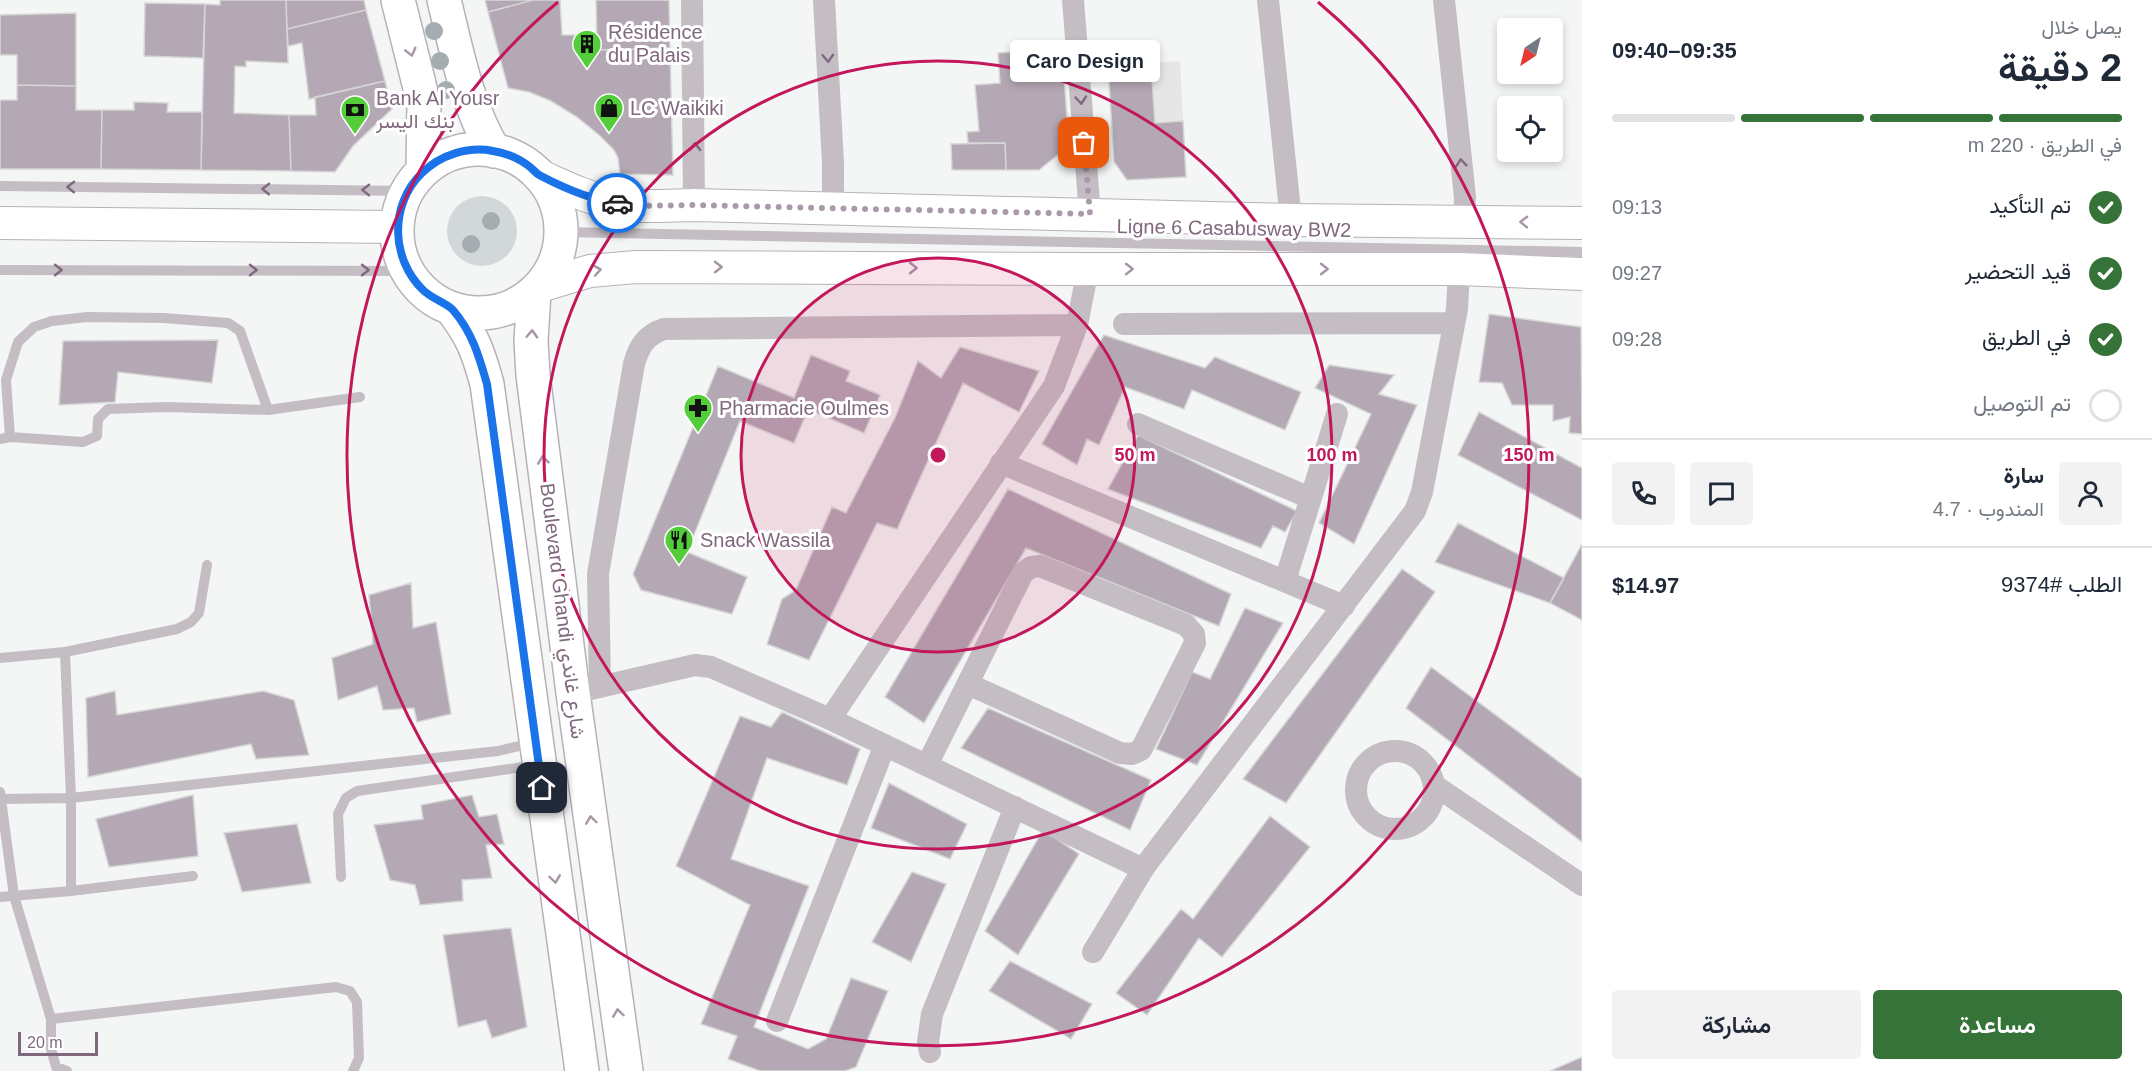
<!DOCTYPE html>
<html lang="ar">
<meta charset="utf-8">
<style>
:root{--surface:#fff;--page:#f2f2f3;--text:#1f2937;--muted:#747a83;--line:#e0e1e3;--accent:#367338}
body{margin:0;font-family:Helvetica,Vazirmatn,sans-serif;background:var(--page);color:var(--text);direction:rtl;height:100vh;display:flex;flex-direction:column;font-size:22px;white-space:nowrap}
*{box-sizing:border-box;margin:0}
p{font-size:20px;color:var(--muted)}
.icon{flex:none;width:33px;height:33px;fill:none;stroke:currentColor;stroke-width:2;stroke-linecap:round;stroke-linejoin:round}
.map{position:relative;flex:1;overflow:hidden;direction:ltr}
.panel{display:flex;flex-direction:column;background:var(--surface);width:570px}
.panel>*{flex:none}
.needle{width:39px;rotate:215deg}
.fabs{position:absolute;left:1497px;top:18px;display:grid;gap:12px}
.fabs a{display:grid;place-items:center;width:66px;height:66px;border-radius:6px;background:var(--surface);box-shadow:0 3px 9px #0003;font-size:30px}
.scale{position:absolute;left:18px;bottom:15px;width:80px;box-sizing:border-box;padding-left:6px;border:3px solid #80687f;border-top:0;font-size:16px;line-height:21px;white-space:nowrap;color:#80687f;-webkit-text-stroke:4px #fff;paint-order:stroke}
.pin{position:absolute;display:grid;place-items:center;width:51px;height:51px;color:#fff;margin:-26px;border-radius:12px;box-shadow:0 3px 9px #0006}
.courier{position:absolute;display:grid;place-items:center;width:60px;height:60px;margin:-30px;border:4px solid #1a73e8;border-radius:50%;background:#fff;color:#222;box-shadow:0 2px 8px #0007}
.bubble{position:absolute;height:42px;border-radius:6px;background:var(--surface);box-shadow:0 3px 9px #0003;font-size:20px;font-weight:600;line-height:42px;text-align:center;direction:rtl}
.overview em{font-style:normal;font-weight:600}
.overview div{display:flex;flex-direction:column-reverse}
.overview{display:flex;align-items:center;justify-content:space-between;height:102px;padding:0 30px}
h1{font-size:39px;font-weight:600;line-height:45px}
.bar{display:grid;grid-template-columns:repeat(4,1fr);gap:9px 6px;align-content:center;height:72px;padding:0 30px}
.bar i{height:8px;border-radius:4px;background:var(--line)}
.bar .on{background:var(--accent)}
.bar p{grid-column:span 4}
.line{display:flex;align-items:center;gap:15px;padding:0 30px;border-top:2px solid var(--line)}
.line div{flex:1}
.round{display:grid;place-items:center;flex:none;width:63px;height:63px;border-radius:6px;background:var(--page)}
ol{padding:0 30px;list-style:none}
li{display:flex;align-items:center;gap:18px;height:66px}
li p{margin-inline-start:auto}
li .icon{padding:6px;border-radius:50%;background:var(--accent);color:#fff;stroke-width:4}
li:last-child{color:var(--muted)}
li i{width:33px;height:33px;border:3px solid var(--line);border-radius:50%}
.cta{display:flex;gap:12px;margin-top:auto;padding:12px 30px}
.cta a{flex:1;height:69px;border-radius:6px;background:var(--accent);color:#fff;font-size:24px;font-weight:600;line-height:69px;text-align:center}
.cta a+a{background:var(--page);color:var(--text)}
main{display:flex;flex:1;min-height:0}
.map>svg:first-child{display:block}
.built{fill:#e6e6e6}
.green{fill:#d2d8da}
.building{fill:#b4a8b4;stroke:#d5d7d6;stroke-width:1.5}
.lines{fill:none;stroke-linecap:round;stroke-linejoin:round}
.secondary-casing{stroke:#b8b0b8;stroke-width:34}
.primary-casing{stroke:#b8b1b8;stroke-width:36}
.service{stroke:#c4bdc3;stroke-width:10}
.minor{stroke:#c4bdc3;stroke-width:22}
.secondary{stroke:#fff;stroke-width:32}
.primary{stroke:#fff;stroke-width:33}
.tree{fill:#a5adb0}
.oneway{stroke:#a695a5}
.oneway2{stroke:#80687f}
.done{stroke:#a89aa8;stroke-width:6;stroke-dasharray:0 10.8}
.route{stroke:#1a73e8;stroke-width:8}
.ring{fill:none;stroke:#c2185b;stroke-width:3}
.labels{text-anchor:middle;stroke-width:6;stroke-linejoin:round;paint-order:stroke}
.poi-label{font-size:20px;fill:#80687f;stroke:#fff;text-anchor:start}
.street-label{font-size:20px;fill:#80687f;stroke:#fff}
.centre{fill:#c2185b;stroke:#fff;stroke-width:3}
.ring-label{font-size:18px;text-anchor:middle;font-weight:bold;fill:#c2185b;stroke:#fff;stroke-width:6;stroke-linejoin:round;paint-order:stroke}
</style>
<main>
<section class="panel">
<div class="overview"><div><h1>2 دقيقة</h1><p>يصل خلال</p></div><em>09:35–09:40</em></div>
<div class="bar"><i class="on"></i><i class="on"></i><i class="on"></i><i></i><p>في الطريق · 220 m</p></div>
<ol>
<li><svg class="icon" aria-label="check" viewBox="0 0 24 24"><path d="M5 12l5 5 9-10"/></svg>تم التأكيد<p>09:13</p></li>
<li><svg class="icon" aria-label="check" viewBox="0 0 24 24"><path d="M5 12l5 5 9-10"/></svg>قيد التحضير<p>09:27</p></li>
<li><svg class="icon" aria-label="check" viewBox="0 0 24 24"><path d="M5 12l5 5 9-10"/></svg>في الطريق<p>09:28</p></li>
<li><i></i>تم التوصيل</li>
</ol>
<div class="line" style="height:108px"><a class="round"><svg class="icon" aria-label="person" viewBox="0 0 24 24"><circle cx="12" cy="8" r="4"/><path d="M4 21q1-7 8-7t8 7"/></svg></a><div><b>سارة</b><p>المندوب · 4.7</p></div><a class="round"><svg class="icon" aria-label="chat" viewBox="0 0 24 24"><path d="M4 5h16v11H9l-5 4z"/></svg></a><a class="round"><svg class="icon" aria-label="phone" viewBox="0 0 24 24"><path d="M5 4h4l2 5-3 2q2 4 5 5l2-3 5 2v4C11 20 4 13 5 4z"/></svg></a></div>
<div class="line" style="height:78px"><div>الطلب #9374</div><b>$14.97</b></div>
<div class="cta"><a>مساعدة</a><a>مشاركة</a></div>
</section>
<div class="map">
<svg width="1582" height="1071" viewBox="0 0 1582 1071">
<rect width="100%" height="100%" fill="#f3f6f4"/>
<path class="built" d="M1180,61L1186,177L1127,180L1114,162L1108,65Z"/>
<path class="green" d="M447 231a35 35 0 1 1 70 0a35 35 0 1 1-70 0Z"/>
<path class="building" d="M220,0H286L288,63L246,61V67L235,66L234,113L289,115L291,171L201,170L205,4L220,5Z
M286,0H364L366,10L287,29Z
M485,0H533L488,12Z
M533,0H560L562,35H597V50L670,48L673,175L620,174L618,158L614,150L599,135L577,117L551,101L529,92L508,88L488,12Z
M596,0H669L670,48L597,50Z
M145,3L205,4L203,58L144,56Z
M366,10L385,81L309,99L302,43L288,46L287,29Z
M76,13V86L17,85V55H0V15Z
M1062,48L1069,146L1039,170H1006L1005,143H968L967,132L979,131L975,85L1000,83L998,53Z
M1151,63L1155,123L1183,121L1186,177L1127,180L1114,162L1108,65Z
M385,81L392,109L353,146L335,172L291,171L289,115H316L315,97Z
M17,85L76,86V110H102L101,169H0V100H17Z
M134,102L168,103L167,112H202L201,170L101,169L102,110H134Z
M1005,143L1006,170H952L951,144Z
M1489,314L1581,327L1582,434L1569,433L1570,417L1553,421V405H1512L1502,383L1479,382Z
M1104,335L1205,368L1215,357L1301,392L1285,430L1192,390L1184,409L1125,387L1099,445L1087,439L1077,465L1042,444Z
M218,340L212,383L118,372L115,402L59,405L63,341Z
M960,347L1039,371L1019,412L963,383L897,529L877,523L809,660L767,644L782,599L796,590L832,507L846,513L895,418L918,361L941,378Z
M811,355L850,371L846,381L880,395L864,433L808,409L794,443L740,421L687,552L747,577L732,614L641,590L633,574L718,366L794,398Z
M1329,365L1394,375L1379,394L1417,405L1354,544L1319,523L1371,414L1315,388Z
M1479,412L1582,468V520L1458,455Z
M1138,435L1297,511L1285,532L1273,526L1261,548L1108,489Z
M1008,489L1231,594L1219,626L1026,548L924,723L885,697Z
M1458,523L1564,578L1550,603L1435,562Z
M1582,544V620L1550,603Z
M1402,569L1435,592L1286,803L1243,779Z
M411,583L413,628L436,622L451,714L417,722L414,708L383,710L377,686L338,700L332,658L373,644L369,595Z
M1245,608L1283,623L1197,765L1156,749L1192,672L1210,679Z
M1431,667L1582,779V842L1406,708Z
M115,691L117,715L263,691L294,700L309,755L256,759L251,744L88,777L86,698Z
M988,708L1151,780L1130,830L961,748Z
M782,712L860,749L847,785L767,758L731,859L809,886L754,1027L808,1049L826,1039L851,978L888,991L856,1067L845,1071H760L728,1059L737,1036L701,1024L750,905L676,866L740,716L771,727Z
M889,783L967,824L950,859L871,828Z
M193,795L198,856L109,867L96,819Z
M472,795L479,817L497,814L504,844L486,845L492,878L462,880L463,901L420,905L415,885L390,880L374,825L423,819L421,805Z
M1270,816L1310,847L1222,957L1199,938L1147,1015L1116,993L1181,909L1193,919Z
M297,824L311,883L242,892L224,833Z
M1043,830L1079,854L1018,955L985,931Z
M912,872L946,884L911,962L872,942Z
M511,928L527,1027L492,1038L486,1020L458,1027L443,935Z
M1010,961L1092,1004L1071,1039L989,991Z
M1582,1057V1071H1550Z"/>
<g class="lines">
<g class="secondary-casing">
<path id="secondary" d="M538,175C561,185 584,197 609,202C637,208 666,206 694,205L1291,220L1582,223
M0,223L397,227
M540,286L590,271L636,267L1088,269H1459L1582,274"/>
</g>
<g class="primary-casing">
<path id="primary" d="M398,0L424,104L423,171
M444,0C457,52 466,104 494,151
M397 231a82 82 0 1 1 164 0a82 82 0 1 1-164 0Z
M534,292L531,341L533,375L573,693L626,1071
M451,308C472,335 478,351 487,384L582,1071"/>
</g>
<path class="service" d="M0,186L408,191
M561,232L1582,252
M0,270L407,271
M10,437L6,380L18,342L34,327L52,321L87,317L164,318L228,323L240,331L268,410
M0,439L10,437L83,442L97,436L98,419L108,409L167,407L268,410L360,397
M65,652L71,798V891
M0,658L65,652L177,629L191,622L199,613L207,565
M0,792L14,896L51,1019V1049L56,1067L67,1071
M0,799L71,798L498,751L532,743
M341,877L338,814L346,798L357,791L537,765
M0,897L71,891L193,876
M51,1019L336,987L350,991L357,1002L359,1058L353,1071"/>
<path class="minor" d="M692,0L694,205
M824,0L833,163V208
M1073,0L1090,214
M1268,0L1291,220
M1444,0L1465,197L1464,221
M1124,324L1454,323
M1138,424L1310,498
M1001,463L1344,606
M1285,581L1337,414
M600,687L598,574L634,364C639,346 646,335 664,329L1077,325
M586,690L682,668L695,665L711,667L830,719L1143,869
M830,719L1054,386L1077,325L1088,269
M1356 790a39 39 0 1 1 78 0a39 39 0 1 1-78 0Z
M927,765L1023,573L1031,567L1040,566L1186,625L1194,634L1195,643L1141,750L1132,754L1120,753L968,684
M1434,785L1582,885
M1093,952L1145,866L1415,511L1422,492L1457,309L1459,269
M777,1021L885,745
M930,1052L928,1042L932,1014L1015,807"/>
<use href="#secondary" class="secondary"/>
<use href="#primary" class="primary"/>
</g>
<g class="tree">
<circle cx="434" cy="31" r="9"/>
<circle cx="440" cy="61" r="9"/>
<circle cx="446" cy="90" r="9"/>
<circle cx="491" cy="221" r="9"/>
<circle cx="471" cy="244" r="9"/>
</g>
<defs><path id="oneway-chevron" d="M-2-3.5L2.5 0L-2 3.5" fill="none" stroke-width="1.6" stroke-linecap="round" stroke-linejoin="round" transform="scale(1.5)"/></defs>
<g class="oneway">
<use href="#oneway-chevron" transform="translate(411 52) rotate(76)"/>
<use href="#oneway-chevron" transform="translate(1524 222) rotate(-179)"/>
<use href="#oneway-chevron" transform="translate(718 267)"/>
<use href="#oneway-chevron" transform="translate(913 268)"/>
<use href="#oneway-chevron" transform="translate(1129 269)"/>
<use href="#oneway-chevron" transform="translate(1324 269)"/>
<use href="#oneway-chevron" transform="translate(597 270) rotate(-10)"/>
<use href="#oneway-chevron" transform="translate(532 334) rotate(-88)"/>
<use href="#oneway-chevron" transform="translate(543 460) rotate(-97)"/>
<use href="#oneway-chevron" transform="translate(591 820) rotate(-98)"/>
<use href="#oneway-chevron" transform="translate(555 879) rotate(82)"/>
<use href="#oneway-chevron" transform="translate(618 1013) rotate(-98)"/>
</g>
<g class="oneway2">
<use href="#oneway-chevron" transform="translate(828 58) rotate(87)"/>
<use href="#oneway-chevron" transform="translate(1081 100) rotate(85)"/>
<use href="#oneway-chevron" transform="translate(695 147) rotate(-91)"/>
<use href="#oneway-chevron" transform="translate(1461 163) rotate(-96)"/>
<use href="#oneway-chevron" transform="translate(71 187) rotate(-179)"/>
<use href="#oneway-chevron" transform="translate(266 189) rotate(-179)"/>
<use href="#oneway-chevron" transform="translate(366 190) rotate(-179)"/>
<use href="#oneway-chevron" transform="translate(58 270)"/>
<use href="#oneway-chevron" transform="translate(253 270)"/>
<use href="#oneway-chevron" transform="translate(365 270)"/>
</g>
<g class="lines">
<path class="done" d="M617,203L635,206L694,205L1090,214L1084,143"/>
<path class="route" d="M542,788L487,384C479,356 472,332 453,310C447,303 432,299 423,290C391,259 389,205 422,173C440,155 468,146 493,151C506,153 520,159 530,167C534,170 536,174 541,176C564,188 591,200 617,203"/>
</g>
<circle cx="938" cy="455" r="197" fill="#c2185b" fill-opacity=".12"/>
<g class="ring">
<circle cx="938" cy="455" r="197"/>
<circle cx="938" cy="455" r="394"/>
<path d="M1318 2A591 591 0 1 1 558 2"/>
</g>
<defs>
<g id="building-pin" transform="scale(1.5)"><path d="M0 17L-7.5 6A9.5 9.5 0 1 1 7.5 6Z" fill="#53ce3a" stroke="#fff"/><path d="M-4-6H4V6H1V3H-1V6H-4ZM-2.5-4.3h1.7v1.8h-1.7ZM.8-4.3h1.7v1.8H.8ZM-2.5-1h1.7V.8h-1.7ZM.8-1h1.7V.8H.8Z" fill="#111"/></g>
<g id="shop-pin" transform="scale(1.5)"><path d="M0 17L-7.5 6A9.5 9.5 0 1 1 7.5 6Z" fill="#53ce3a" stroke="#fff"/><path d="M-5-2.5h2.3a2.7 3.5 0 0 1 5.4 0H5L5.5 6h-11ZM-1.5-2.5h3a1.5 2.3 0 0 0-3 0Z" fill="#111"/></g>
<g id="bank-pin" transform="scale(1.5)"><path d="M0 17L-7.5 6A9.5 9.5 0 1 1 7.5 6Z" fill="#53ce3a" stroke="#fff"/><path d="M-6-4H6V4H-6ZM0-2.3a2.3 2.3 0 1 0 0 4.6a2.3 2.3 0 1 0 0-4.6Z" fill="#111"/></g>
<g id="pharmacy-pin" transform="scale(1.5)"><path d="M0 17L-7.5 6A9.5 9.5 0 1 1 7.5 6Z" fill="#53ce3a" stroke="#fff"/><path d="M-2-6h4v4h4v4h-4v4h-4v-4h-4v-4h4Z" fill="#111"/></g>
<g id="restaurant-pin" transform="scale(1.5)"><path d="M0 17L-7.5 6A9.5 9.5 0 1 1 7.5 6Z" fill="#53ce3a" stroke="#fff"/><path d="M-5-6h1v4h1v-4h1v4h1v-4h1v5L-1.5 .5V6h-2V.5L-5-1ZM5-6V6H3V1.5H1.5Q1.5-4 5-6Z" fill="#111"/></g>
</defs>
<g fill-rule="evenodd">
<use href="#building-pin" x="587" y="44"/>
<use href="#shop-pin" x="609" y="108"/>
<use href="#bank-pin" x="355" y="110"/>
<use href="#pharmacy-pin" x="698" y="408"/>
<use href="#restaurant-pin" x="679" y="540"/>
</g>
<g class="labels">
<g class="poi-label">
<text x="608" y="39">Résidence<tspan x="608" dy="23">du Palais</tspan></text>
<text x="376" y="105">Bank Al Yousr<tspan x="376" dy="23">بنك اليسر</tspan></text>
<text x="630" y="115">LC Waikiki</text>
<text x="719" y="415">Pharmacie Oulmes</text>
<text x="700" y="547">Snack Wassila</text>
</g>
<g class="street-label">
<text transform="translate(1234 228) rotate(1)" y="7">Ligne 6 Casabusway BW2</text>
<text transform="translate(563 611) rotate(83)" y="7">Boulevard Ghandi شارع غاندي</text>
</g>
</g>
<circle cx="938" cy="455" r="9" class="centre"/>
<g class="ring-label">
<text x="1135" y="461">50 m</text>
<text x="1332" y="461">100 m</text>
<text x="1529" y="461">150 m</text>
</g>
</svg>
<div class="fabs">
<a><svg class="needle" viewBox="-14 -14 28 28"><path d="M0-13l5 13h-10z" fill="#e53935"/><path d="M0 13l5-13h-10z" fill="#747a83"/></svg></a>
<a><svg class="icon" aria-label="locate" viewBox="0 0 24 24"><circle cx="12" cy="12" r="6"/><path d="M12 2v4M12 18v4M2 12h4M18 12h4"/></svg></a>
</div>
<div class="scale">20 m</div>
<div class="pin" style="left:1084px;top:143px;background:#ea580c"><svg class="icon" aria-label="bag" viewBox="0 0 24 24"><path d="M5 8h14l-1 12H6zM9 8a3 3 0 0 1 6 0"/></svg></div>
<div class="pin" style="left:542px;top:788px;background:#1f2937"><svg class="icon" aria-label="home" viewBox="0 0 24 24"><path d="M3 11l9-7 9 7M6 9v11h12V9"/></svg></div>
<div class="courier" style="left:617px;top:203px"><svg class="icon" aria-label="car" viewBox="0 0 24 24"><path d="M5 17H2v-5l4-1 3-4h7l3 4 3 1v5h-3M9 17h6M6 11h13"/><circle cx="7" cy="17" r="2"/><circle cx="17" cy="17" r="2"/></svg></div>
<div class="bubble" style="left:1010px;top:40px;width:150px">Caro Design</div>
</div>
</main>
